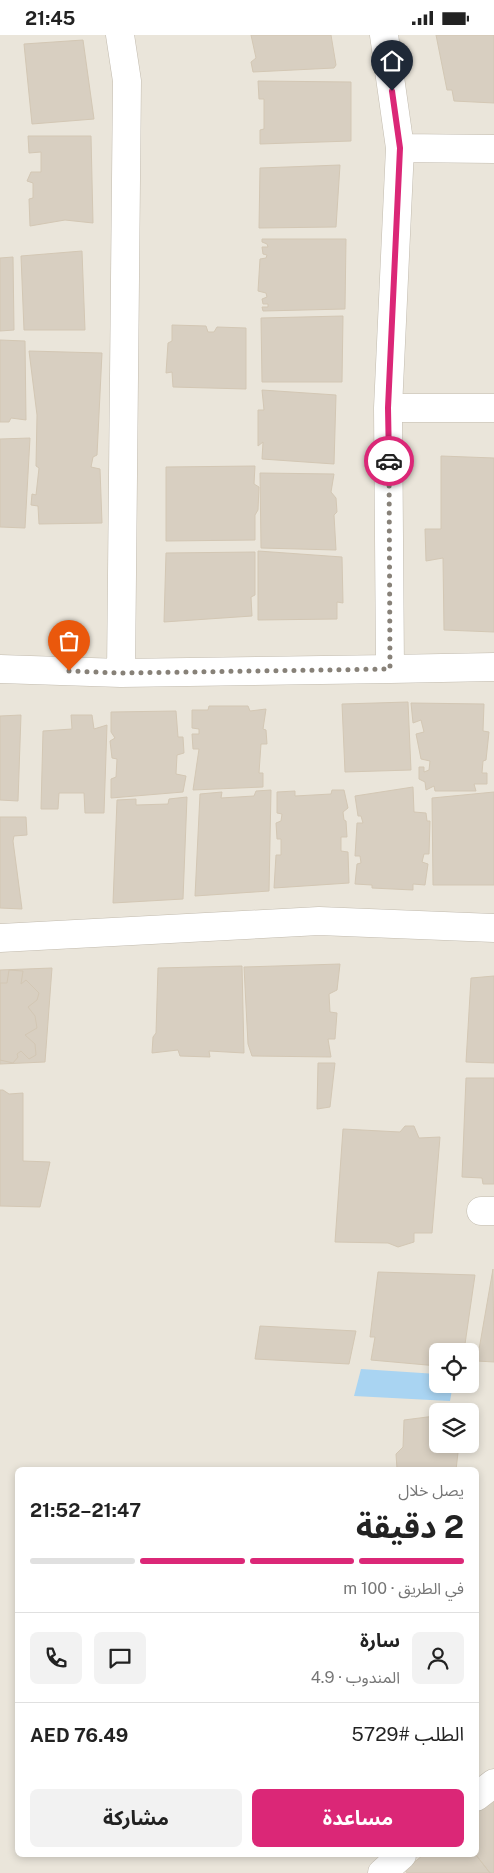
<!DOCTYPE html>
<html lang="ar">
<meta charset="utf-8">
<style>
:root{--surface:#fff;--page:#f2f2f2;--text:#222;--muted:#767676;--line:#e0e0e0;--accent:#db2777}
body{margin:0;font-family:"Public Sans","Noto Sans Arabic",sans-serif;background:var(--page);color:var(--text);direction:rtl;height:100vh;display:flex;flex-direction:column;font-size:19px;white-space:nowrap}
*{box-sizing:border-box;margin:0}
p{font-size:16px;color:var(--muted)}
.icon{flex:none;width:28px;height:28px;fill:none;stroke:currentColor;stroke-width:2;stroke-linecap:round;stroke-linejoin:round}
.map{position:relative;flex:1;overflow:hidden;direction:ltr}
.details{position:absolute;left:15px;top:1432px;width:464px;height:390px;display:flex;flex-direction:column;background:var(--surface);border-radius:8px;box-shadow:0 2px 8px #0003;direction:rtl}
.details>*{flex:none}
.fabs{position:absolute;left:429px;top:1308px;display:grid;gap:10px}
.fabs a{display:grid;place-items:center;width:50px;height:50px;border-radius:8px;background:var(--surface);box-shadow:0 2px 8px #0003;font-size:25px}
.pin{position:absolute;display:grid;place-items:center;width:42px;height:42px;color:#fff;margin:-51px -21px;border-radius:50% 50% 50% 0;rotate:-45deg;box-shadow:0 0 5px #0007}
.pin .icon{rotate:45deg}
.courier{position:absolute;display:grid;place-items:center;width:50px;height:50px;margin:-25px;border:4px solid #db2777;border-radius:50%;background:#fff;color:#222;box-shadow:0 1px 6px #0007}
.headline em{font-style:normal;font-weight:700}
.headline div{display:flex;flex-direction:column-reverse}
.headline{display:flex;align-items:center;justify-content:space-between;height:85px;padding:0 15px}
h1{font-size:32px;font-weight:700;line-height:38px}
.bar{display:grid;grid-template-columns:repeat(4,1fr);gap:8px 5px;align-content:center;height:60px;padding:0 15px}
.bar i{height:6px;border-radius:4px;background:var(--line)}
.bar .selected{background:var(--accent)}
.bar p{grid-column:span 4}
.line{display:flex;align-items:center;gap:12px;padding:0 15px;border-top:1px solid var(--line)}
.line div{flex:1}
.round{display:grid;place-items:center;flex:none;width:52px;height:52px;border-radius:8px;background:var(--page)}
.cta{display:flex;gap:10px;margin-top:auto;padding:10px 15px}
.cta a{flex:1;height:58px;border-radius:8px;background:var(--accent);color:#fff;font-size:20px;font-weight:700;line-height:58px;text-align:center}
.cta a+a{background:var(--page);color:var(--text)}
.status{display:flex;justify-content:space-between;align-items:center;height:35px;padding:0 25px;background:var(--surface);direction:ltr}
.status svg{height:14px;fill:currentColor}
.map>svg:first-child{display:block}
.residential{fill:#eae5da;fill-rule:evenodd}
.water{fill:#a9d4f2}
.building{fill:#d8cfc1;stroke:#d3c7b4}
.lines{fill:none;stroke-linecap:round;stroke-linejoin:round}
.street-casing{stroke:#c2bbae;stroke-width:29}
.street{stroke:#fff;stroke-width:28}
.done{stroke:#878178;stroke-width:5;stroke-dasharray:0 9}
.route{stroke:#db2777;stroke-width:6}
</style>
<div class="status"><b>21:45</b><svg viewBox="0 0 49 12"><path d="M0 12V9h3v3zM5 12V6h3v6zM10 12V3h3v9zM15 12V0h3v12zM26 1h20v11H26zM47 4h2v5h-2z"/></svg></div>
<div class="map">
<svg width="494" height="1838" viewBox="0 0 494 1838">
<rect width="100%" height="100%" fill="#f6f3ec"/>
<path class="residential" d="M0,0H494V1838H0ZM438,1316H470V1349H438ZM438,1376H470V1409H438ZM18,1435H476V1820H18Z"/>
<path class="water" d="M361,1334L437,1339L438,1349H453L450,1366L354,1361Z"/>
<path class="building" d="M251,0H331L336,30L334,33L253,37L251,27L256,23Z
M436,0H494V68L454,66L452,55H447Z
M83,5L94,84L32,89L24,9Z
M258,46L351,47V106L260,109V95L264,94V64H259Z
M28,101H91L93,188L65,185L30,191L29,164L33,163V148L27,146L31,137H41V117L29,118Z
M340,130L336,192L259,193L260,133Z
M262,204H346L345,274L263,276L262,272H268V269H263L262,264L267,262L266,258L258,256L260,224L266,223L267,220L263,219L262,212H268L267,209L262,207Z
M82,216L85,295H24L21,221Z
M13,222L14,295L0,296V223Z
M343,281L342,347H262L261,283Z
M172,290L206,291L208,297H214L217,292L246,293V354L173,352L172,337L166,338L168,308L172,306Z
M0,305L25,306L26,385L11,383L9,387H0Z
M29,316L102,318L97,420L93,422L91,432L100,434L102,488L39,489L38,471L31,470L32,459L36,460L39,433L36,431L37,380Z
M262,355L336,360L334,429L262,424L263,407L258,411V375H264Z
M30,403L25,493L0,492V404Z
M441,421L494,423V597L444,595L443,523L426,526L425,494H441Z
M255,431L254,449L259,452L258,475L255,480V505L166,506V432Z
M260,438L334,439L331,457L336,463L337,477L334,480L336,515L261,513Z
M258,516L342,522L343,568L337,567V584L258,585Z
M255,517V560L251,562L252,581L164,587L166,518Z
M408,667L411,735L345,737L342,669Z
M411,668L484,669L483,696L489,697L486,725L483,726L482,738H487V749H474L476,756H435L434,751L426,755L425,747L419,744V732H424V737L429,735L430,726L421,724L416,699L424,697L421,685L413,688Z
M209,671H248L250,676L266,674L263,694L266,695L267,709H261L259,738H263V752L193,755L199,714H193L192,699H199V694L192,693V675H208Z
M176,676L178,702H183L184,718L177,720L176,739L186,741L183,757L111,763V744L116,742L117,724L112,723L110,706L115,703L111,697V677Z
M21,680L18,766L0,765V681Z
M71,680H92L94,694L107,690L104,778H85L84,758H59L58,774H41L43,696L72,694Z
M413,752L414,777L426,778L427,786H430L429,819H424L422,827L428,829L425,850L413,849V855L372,853V850L355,849L357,829L361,828L360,821H355L357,788H363L361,781H358L355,761Z
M271,755L269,856L195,861L200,759L222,757L221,763L254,761L256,756Z
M332,755H344L348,773L343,777L344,785L346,786L347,802H341V816L348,817L349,848L274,853L276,820H281V804H277L276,788L281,786L282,779L277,778V757L295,756V761L331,759Z
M494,757V850H433L432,763Z
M187,762L183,864L113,868L117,765L136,764V770L168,769L169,764Z
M0,782H26L27,800L14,801L13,806L22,874L0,873Z
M340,929L337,955L329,959L330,977L337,978L335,1004H328L331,1022L252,1021L248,1009L244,932Z
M242,931L244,1018L209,1016L210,1022L180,1021L178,1015L152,1018L153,1002L156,998L158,933Z
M52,933L45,1027L0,1029V935Z
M9,935L23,936L21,949L26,945L39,958L37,965L28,972L35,981L37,993L25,1000L35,1009L36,1020L29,1024L21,1016L17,1019L18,1022L13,1028L0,1025V948H7Z
M494,941V1028L466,1027L471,943Z
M318,1028H335L330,1072L317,1074Z
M466,1043H494V1149H483L482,1143L462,1142Z
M0,1055H3L9,1059L23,1058V1126L50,1127L40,1172L0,1171Z
M405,1091H414L419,1103L440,1102L432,1198H414V1207L398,1212L388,1208L335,1207L343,1094L400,1097Z
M493,1234L494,1327L477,1326Z
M378,1237L475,1240L464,1316H438V1331L371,1325L375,1302H370Z
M260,1291L356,1296L349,1329L255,1324Z
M435,1381L438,1382V1409H459L456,1435L397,1434L396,1419L403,1412L404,1385Z
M494,1766V1838H490L476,1820V1778Z
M423,1820H476L490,1838H407L405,1835Z"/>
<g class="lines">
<g class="street-casing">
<path id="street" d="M120,0L127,46L121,638
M400,113L494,114
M388,373H494
M0,634L121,638L390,634L388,373L400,113L384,0
M390,634L494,632
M0,903L319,886L494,893
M481,1176H494
M476,1762L494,1748
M382,1838L402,1820"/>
</g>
<use href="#street" class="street"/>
</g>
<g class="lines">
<path class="done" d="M69,636L121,638L390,634L389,426"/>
<path class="route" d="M389,426L388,373L400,113L392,56"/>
</g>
</svg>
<div class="fabs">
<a><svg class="icon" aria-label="locate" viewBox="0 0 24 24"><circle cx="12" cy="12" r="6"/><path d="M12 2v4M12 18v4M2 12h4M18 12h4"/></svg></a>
<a><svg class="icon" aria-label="layers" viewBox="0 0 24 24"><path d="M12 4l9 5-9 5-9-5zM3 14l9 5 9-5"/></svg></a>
</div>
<div class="pin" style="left:69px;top:636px;background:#ea580c"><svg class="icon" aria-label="bag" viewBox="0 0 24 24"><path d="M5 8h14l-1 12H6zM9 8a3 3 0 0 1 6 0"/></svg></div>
<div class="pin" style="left:392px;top:56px;background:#1f2937"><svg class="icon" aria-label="home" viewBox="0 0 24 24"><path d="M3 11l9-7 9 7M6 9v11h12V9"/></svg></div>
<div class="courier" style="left:389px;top:426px"><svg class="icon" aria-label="car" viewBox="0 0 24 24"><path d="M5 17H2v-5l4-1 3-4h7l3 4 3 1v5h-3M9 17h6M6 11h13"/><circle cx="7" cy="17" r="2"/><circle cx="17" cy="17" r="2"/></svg></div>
<section class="details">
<div class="headline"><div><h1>2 دقيقة</h1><p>يصل خلال</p></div><em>21:47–21:52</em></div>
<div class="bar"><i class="selected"></i><i class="selected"></i><i class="selected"></i><i></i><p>في الطريق · 100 m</p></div>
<div class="line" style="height:90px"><a class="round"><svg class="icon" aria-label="person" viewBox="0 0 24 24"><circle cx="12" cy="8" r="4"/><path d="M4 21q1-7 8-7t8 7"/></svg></a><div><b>سارة</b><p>المندوب · 4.9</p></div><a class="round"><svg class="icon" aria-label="chat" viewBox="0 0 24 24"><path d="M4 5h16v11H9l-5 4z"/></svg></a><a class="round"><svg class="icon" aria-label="phone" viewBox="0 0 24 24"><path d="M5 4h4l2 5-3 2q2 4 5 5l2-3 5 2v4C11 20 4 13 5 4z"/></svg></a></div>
<div class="line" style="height:65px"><div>الطلب #5729</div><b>AED 76.49</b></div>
<div class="cta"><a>مساعدة</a><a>مشاركة</a></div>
</section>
</div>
